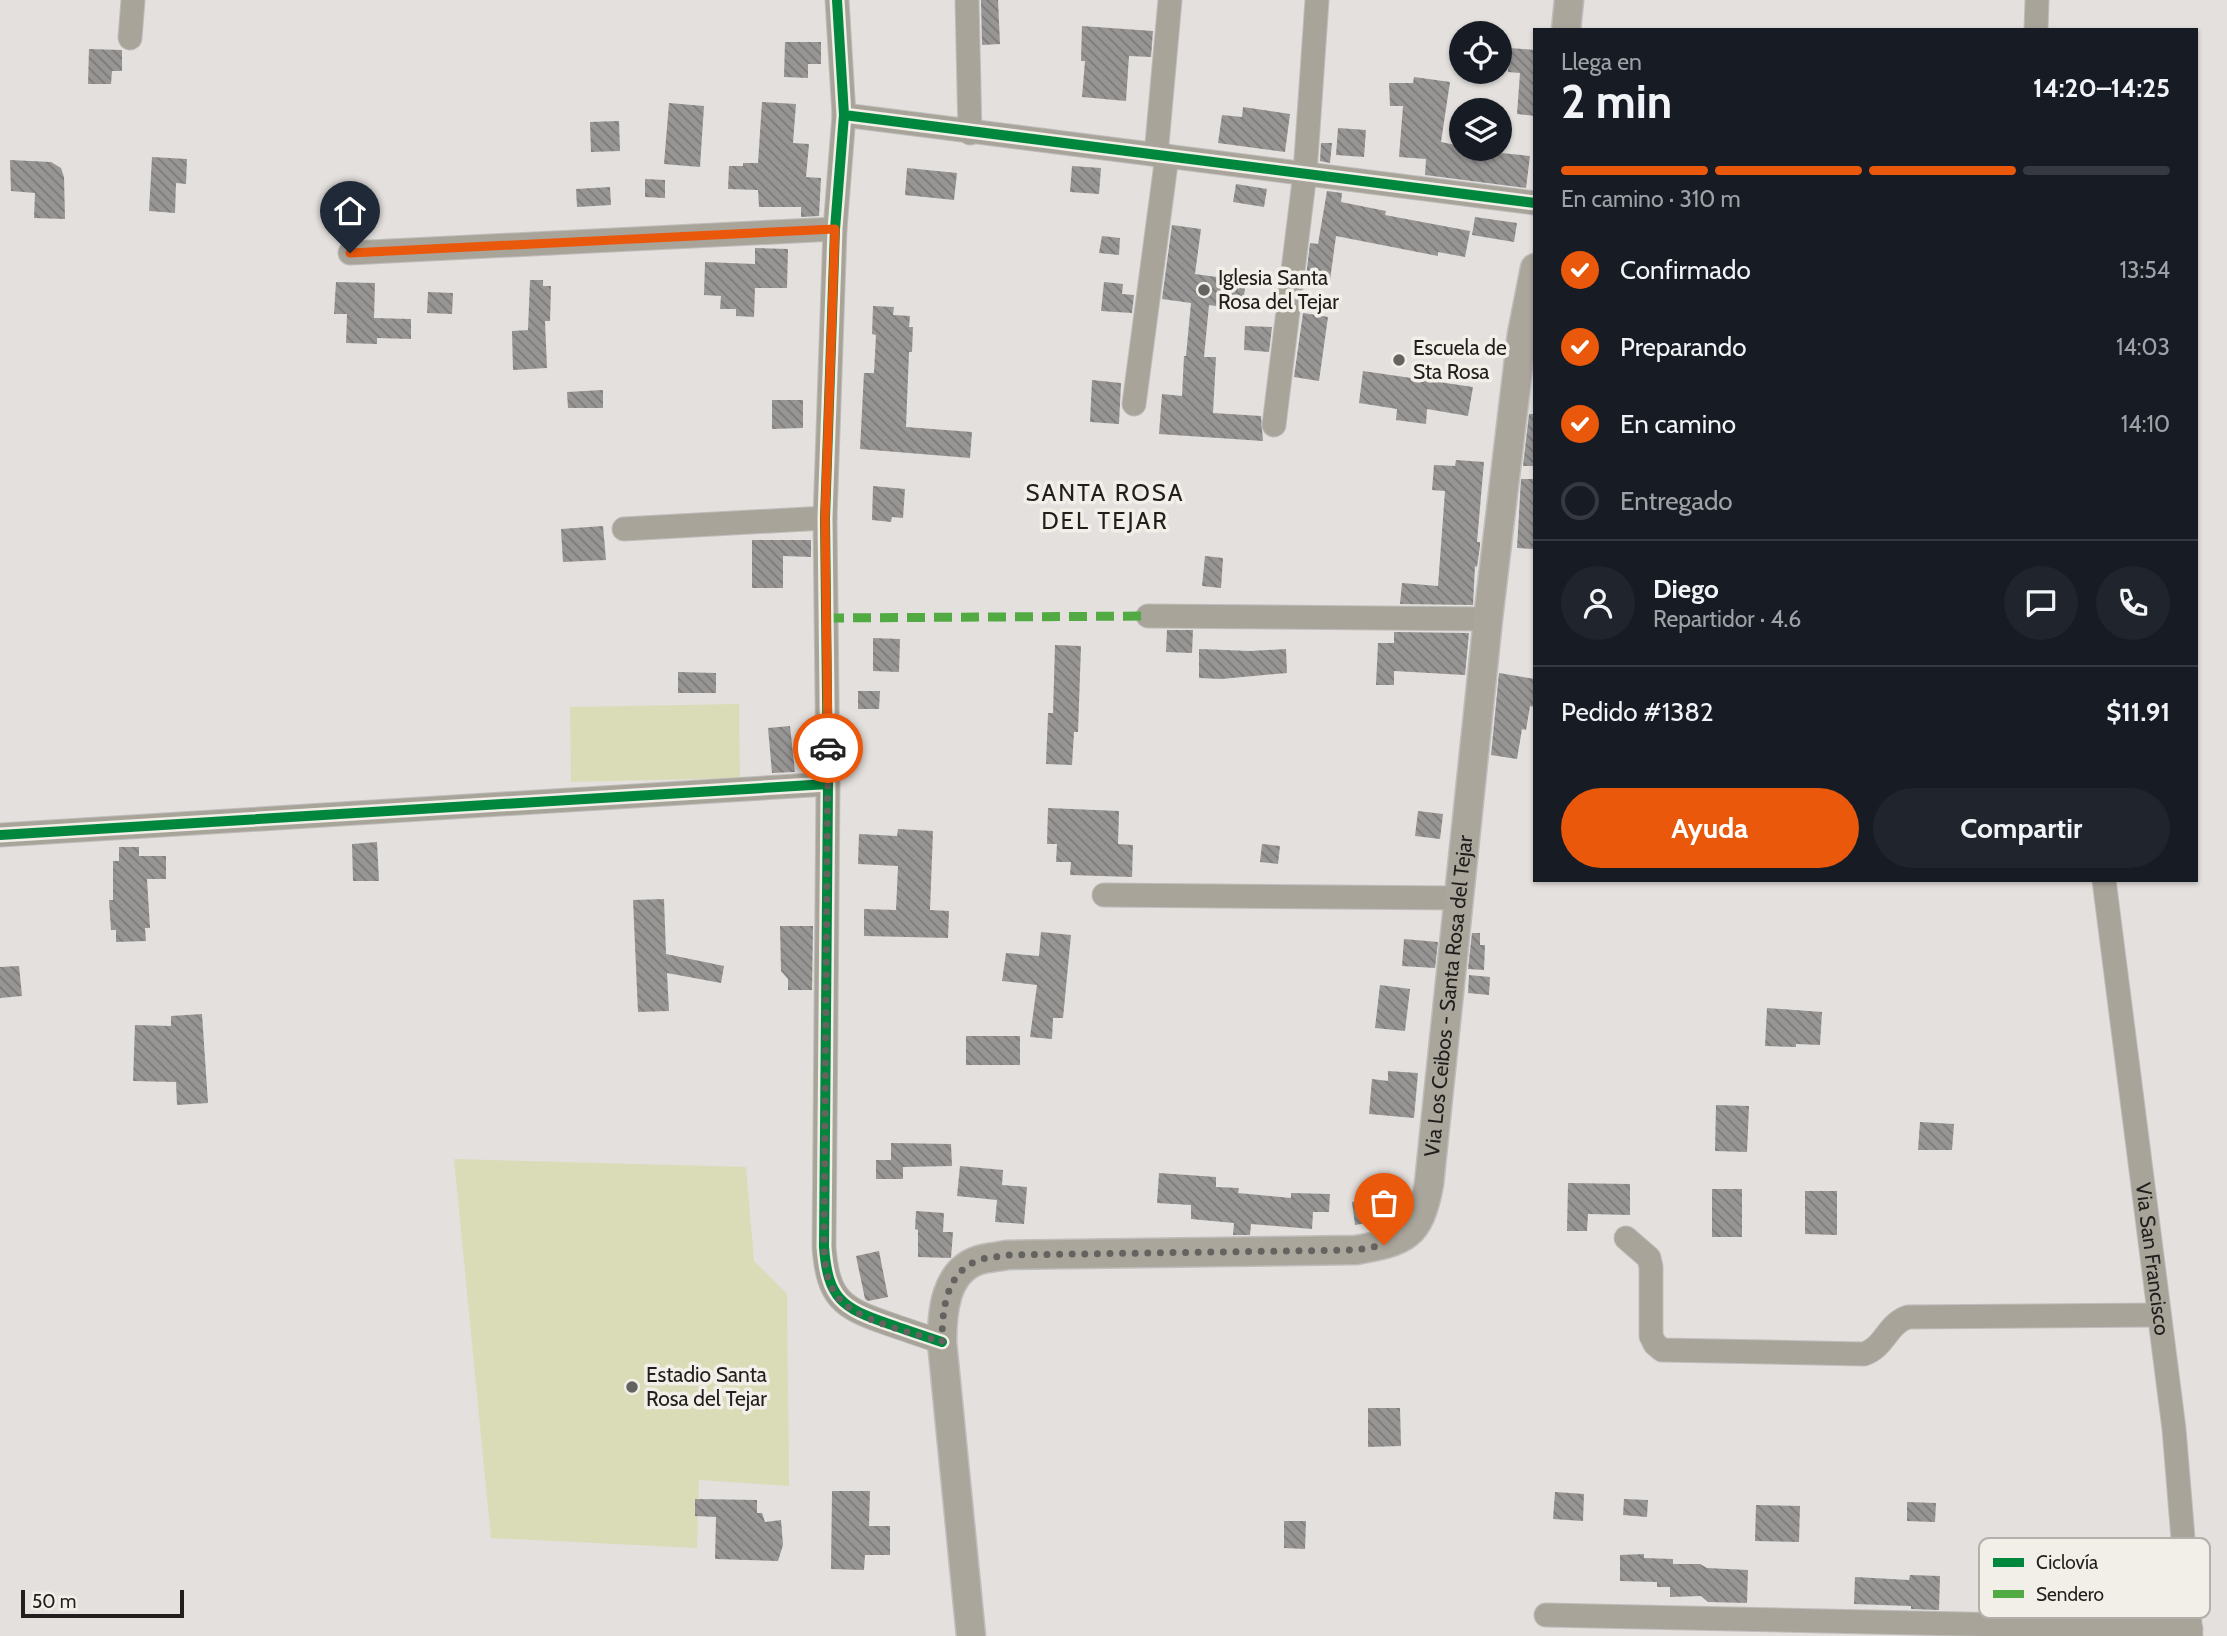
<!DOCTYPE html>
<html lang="es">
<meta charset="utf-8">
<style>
:root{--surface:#171b24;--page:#20242c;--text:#f1f3f6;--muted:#9ea1a6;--line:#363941;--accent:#ea580c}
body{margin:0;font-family:Cabin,sans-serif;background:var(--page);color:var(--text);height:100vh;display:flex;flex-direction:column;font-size:26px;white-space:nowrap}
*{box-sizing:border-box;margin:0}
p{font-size:23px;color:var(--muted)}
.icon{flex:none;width:38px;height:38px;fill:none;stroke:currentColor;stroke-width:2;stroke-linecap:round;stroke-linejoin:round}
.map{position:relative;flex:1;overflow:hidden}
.panel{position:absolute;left:1533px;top:28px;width:665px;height:854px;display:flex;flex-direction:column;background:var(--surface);border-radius:0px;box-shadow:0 2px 5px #0004}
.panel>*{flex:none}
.buttons{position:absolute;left:1449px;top:21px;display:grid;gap:14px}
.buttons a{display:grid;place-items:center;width:63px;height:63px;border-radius:50%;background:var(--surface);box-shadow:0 2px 5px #0004;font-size:35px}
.scale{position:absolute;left:21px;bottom:18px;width:163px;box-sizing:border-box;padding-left:7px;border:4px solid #201f1d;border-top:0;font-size:19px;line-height:24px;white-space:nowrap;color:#201f1d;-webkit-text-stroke:5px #f2eee8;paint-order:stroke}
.pin{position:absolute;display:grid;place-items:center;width:60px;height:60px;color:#fff;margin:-72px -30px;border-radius:50% 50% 50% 0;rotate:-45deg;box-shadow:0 0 7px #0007}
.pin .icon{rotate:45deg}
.courier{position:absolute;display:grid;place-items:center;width:70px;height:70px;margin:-35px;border:5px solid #ea580c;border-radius:50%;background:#fff;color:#222;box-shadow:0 2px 9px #0007}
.overview em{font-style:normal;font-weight:800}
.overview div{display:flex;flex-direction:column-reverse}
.overview{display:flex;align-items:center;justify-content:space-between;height:119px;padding:0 28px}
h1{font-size:46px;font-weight:800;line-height:52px}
.bar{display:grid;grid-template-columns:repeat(4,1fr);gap:10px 7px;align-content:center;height:84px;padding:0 28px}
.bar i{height:9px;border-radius:5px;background:var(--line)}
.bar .selected{background:var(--accent)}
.bar p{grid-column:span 4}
.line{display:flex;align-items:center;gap:18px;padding:0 28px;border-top:2px solid var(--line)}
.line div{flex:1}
.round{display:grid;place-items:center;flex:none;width:74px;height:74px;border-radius:37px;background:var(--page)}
ol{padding:0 28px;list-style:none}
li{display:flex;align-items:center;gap:21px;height:77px}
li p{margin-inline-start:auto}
li .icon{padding:7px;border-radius:50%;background:var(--accent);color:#fff;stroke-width:4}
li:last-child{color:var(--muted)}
li i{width:38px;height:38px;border:4px solid var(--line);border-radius:50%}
.cta{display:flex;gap:14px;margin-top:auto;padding:14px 28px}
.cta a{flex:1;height:80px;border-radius:42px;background:var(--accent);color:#fff;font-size:28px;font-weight:800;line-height:80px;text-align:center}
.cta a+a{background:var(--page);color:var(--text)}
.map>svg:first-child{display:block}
.garden{fill:#dadcb7}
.building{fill:url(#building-back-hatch)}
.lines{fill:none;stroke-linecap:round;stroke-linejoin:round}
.minor-casing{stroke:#bfbdbb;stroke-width:25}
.major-casing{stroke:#bfbdbb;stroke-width:31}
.minor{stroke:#a8a49a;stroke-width:23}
.major{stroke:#aaa69c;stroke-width:28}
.quiet{stroke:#52aa43;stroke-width:9;stroke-dasharray:18 9;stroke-linecap:butt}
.cycleway-casing{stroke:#f2eee8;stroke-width:15}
.cycleway{stroke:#00873e;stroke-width:10}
.done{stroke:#646360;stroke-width:7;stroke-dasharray:0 12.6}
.route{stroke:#ea580c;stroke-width:9}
.poi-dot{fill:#646360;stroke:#f2eee8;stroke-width:2.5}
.labels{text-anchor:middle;stroke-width:7;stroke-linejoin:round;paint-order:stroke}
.poi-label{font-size:21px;fill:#201f1d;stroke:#f2eee8;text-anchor:start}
.street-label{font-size:21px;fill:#201f1d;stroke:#f2eee8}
.quarter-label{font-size:24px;letter-spacing:2px;fill:#201f1d;stroke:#f2eee8}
.key{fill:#f2eee8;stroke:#b3b0ab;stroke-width:2}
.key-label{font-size:19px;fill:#201f1d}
</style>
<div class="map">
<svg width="2227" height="1636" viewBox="0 0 2227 1636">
<defs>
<pattern id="building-back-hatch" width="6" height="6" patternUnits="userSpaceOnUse" patternTransform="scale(1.75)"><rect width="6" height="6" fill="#989695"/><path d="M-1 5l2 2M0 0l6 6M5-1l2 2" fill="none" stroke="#7c7a79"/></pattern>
</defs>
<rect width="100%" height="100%" fill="#e3e0dd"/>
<path class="garden" d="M739,704L740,778L571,782L570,707Z
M454,1159L746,1167L754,1261L787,1294L789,1486L699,1480L697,1548L491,1538Z"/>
<path class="building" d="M981,0H998L1000,44L982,45Z
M1082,26L1153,31L1151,57L1129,56L1126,101L1082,97L1085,61H1081Z
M785,42H821V64H808V78L784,77Z
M1510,48L1535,50V116L1517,114L1520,73L1508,72Z
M89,49L122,50V71H112L111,84H88Z
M1414,77L1450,82L1441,142L1461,146V149L1530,156L1526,188L1425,175L1426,159L1399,157L1403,106H1390L1389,83H1413Z
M762,102L796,104L793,143L809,144L806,177L821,178L819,216L801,217V207H759L758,190L728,189L729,166H743V163H758Z
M669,103L704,106L700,167L664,164Z
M1243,107L1290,114L1285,152L1218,143L1222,115L1242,117Z
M619,121L620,151L591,152L590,122Z
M1338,128L1366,130L1364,157L1336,155Z
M1321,143H1332L1330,163L1320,161Z
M152,157L187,159L186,184L176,183L175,213L149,211Z
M10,160L51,162L61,168L64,177L65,219L34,218L35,193L11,191Z
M1072,166L1101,168L1099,194L1070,192Z
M907,168L957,173L954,200L905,195Z
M645,179L665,180V198L645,197Z
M1236,184L1267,189L1264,207L1233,202Z
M610,187L611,205L577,207L576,189Z
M1327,191L1342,193L1341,202L1386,211L1385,215L1470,231L1465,257L1438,252V256L1336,236L1330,280L1306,277L1310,243L1318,244Z
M1475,217L1517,223L1514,242L1472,235Z
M1172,225L1201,229L1195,274L1246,281L1242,310L1209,305L1204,357H1216L1213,413L1261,416L1263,441L1159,434L1162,394L1182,396L1184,356H1186L1191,303L1162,299Z
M1102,236L1120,238L1119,255L1099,253Z
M755,248L788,249L787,288H755L754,317L736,316V309H720L721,296L704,295L705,262L755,264Z
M530,280H543V286H551L550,321H545L547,368L513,370L512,331L528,330Z
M336,282L375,283L374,318L411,319V339L377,338V344L346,343L347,314H334Z
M1104,282L1123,284L1122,294L1134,295L1132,313L1101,311Z
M428,292L453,293L452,314L427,313Z
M873,306L894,307L893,315L910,316L909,327H913L912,352H909L906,427L972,432L970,458L860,449L864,373H874L876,335L872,334Z
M1303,313L1328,317L1319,381L1294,377Z
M1245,326L1272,327L1269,352L1244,350Z
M1363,371L1473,387L1468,416L1427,409L1426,424L1396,420L1397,409L1359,403Z
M1092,380L1121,383L1119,424L1090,422Z
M603,390V408H568L567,392Z
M772,400H803V428L772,429Z
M1529,414H1535V466H1523Z
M1456,460L1484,462L1477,542H1480V546L1477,567L1475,566L1473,605L1400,604L1402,583L1438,586L1445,491L1432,490L1434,465L1455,466Z
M1521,479H1535V549L1517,548Z
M873,486L905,489L903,518L892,517L891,522L872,520Z
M603,526L606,560L563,562L561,529Z
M752,540H811V557L783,556V588H752Z
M1205,556L1223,558L1221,588L1202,586Z
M1167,630H1193L1192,653L1166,652Z
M1394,632L1469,633L1465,675L1394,671V685H1376L1378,643H1394Z
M873,638L900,639L899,672L873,671Z
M1055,645L1081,646L1078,732H1074L1072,765L1046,764L1048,713H1053Z
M1199,649L1250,651L1286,649L1287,673L1221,679L1199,678Z
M678,672L716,673V693H678Z
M1499,673L1535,679V707L1530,706L1526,730L1522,729L1517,759L1491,755Z
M858,691H880L879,709H858Z
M790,726L795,772L772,773L768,728Z
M1048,808L1119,811L1118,844L1133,845L1132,877L1070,875L1071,862H1056L1057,844H1047Z
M1418,811L1443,814L1440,839L1415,836Z
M898,829L933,831L930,910L949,911L948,938L864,936V909L896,910L898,866L858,864L859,834L897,836Z
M377,842L379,881H353L352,844Z
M1262,844L1280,846L1278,864L1260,862Z
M119,847H139V856H166V879H147L150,928H145L146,941L116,942V930H111L109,900H113V861H119Z
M664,899L666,954L724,966L721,983L667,973L669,1011L638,1012L633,900Z
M780,926H813L812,990H788V979L781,971Z
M1041,932L1071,935L1063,1018H1053L1052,1039L1030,1037L1037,985L1002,981L1006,953L1039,956Z
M1472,933H1480V945H1485L1484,970L1468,969Z
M1404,939L1438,942L1435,968L1402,966Z
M19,966L22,996L0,998V967Z
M1469,975L1490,977L1489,995L1468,993Z
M1380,985L1410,989L1405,1031L1375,1028Z
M1767,1008L1822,1012L1820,1045L1796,1044V1047L1765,1046Z
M202,1014L208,1103L177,1105L176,1082L133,1081L135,1025L171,1026V1016Z
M966,1036H1020V1065H966Z
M1388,1071L1418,1073L1414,1118L1369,1114L1372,1079L1388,1081Z
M1716,1105L1749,1106L1747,1152L1715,1151Z
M1920,1122L1954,1124L1952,1150H1918Z
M891,1143L951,1144L952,1166L903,1167V1179H876V1160H891Z
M960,1166L1003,1170L1002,1185L1027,1187L1024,1224L995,1222L997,1200L957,1196Z
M1159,1173L1216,1177V1187L1239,1188L1238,1193L1291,1198V1193L1330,1194L1329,1212H1313L1312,1229L1251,1224L1250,1235H1233L1234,1223L1191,1219V1205L1157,1203Z
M1568,1183L1630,1184V1215L1588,1214L1587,1231H1567Z
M1712,1189H1742V1237H1712Z
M1805,1191H1837V1235L1805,1234Z
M1382,1197L1385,1220L1355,1225L1352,1202Z
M916,1211L944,1213L943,1232H953L951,1258L918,1257V1230L915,1229Z
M879,1251L888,1297L868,1301L865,1299L856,1256Z
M1368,1408H1400L1401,1446L1368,1447Z
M832,1491H870L869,1526H890V1555H865L864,1570L831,1569Z
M1555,1492L1584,1494L1583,1521L1553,1519Z
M695,1499L757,1500V1513H762L765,1522L781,1520L783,1545L778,1561L715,1559L716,1517L695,1516Z
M1624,1499L1648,1500L1647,1517L1623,1515Z
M1907,1502L1936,1503L1935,1522L1907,1521Z
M1756,1505L1800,1506L1799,1542L1755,1541Z
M1284,1521H1306L1305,1549L1284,1548Z
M1644,1554V1558L1673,1559V1564H1700L1707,1568L1748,1570L1747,1603L1708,1602L1701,1596L1670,1597V1587H1657V1582L1620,1581V1555Z
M1910,1575L1940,1576L1939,1610L1911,1609V1606L1854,1604L1855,1577L1909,1580Z"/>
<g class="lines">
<g class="minor-casing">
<g id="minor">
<path d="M837,0L844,115L1535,203"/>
<path d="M967,0L970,133"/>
<path d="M2036,30L2037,0"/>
<path d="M130,38L133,0"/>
<path d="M844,115L835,229L825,518L828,784L824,1247C828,1299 842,1308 889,1324C906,1330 924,1336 942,1342"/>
<path d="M1156,155L1170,0"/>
<path d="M350,253L835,229"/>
<path d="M1134,404L1167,156"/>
<path d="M1274,425L1305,173L1317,0"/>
<path d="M624,529L825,518"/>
<path d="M1148,616L1488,619"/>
<path d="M0,835L828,784"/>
<path id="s1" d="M2104,880L2174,1429L2191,1636"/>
<path d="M1104,895L1458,898"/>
<path d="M1626,1238L1649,1258L1651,1267V1336L1655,1344L1662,1350L1864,1354C1885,1347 1887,1324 1908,1317L2159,1315"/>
<path d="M1546,1615L2191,1629"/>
</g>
</g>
<g class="major-casing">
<g id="major">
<path d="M1566,30L1569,0"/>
<path id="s2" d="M971,1636L942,1342C942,1312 945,1271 979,1260C988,1257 998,1257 1007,1255L1356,1250C1406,1241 1419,1237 1429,1184L1488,619L1522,334L1535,268"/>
</g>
</g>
<use href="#minor" class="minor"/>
<use href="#major" class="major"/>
<path class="quiet" d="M826,618L1148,616"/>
<g class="cycleway-casing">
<path id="cycleway" d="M837,0L844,115L1535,203
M844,115L835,229L825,518L828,784L824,1247C828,1299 842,1308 889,1324C906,1330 924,1336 942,1342
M0,835L828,784"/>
</g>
<use href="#cycleway" class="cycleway"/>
</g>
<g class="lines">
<path class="done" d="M828,748L824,1247C825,1264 826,1280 836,1295C854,1321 912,1332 942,1342C942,1312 945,1272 979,1260C988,1257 998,1257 1007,1255L1356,1250L1384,1245"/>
<path class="route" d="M350,253L835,229L825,518L828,748"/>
</g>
<g class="poi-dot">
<circle cx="1204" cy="290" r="7"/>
<circle cx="1399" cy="360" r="7"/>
<circle cx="632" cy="1387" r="7"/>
</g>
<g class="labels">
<g class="poi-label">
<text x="1218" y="285">Iglesia Santa<tspan x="1218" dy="24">Rosa del Tejar</tspan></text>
<text x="1413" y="355">Escuela de<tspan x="1413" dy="24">Sta Rosa</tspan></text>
<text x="646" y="1382">Estadio Santa<tspan x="646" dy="24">Rosa del Tejar</tspan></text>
</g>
<g class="street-label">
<text dy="7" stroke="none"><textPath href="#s2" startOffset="1068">Via Los Ceibos - Santa Rosa del Tejar</textPath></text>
<text dy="7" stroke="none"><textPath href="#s1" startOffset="382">Via San Francisco</textPath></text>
</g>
<g class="quarter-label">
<text x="1105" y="501">SANTA ROSA<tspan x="1105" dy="28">DEL TEJAR</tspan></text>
</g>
</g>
<rect x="1979" y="1538" width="231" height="80" rx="10" class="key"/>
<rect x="1993" y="1558" width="31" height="9" fill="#00873e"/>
<rect x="1993" y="1590" width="31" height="8" fill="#52aa43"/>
<g class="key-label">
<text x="2036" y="1569">Ciclovía</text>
<text x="2036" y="1601">Sendero</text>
</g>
</svg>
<div class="buttons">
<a><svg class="icon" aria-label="locate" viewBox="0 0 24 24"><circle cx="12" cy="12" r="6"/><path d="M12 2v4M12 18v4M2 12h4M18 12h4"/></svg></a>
<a><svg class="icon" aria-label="layers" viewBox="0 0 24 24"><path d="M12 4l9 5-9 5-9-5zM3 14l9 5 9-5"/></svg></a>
</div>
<div class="scale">50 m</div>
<div class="pin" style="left:1384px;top:1245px;background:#ea580c"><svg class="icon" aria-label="bag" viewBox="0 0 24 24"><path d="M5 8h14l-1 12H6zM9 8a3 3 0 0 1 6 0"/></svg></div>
<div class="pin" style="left:350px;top:253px;background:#1f2937"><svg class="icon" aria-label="home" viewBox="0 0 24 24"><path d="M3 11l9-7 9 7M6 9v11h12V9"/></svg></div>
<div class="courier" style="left:828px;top:748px"><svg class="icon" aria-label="car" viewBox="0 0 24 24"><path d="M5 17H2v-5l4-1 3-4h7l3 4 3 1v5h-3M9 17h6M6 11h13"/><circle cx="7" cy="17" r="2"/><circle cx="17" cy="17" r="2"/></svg></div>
<section class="panel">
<div class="overview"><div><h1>2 min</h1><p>Llega en</p></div><em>14:20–14:25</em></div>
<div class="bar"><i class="selected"></i><i class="selected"></i><i class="selected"></i><i></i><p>En camino · 310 m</p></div>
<ol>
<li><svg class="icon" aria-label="check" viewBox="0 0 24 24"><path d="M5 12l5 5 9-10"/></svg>Confirmado<p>13:54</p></li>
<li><svg class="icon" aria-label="check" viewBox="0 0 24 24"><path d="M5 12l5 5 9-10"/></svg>Preparando<p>14:03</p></li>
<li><svg class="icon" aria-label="check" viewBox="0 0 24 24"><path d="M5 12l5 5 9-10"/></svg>En camino<p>14:10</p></li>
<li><i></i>Entregado</li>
</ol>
<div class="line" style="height:126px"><a class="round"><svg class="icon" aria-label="person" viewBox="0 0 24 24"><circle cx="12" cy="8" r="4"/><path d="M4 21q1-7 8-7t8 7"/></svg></a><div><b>Diego</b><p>Repartidor · 4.6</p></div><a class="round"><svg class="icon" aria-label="chat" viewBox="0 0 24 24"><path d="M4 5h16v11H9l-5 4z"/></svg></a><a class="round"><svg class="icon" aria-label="phone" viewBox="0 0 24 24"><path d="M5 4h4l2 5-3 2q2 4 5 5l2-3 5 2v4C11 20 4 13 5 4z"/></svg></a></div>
<div class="line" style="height:91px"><div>Pedido #1382</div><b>$11.91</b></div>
<div class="cta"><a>Ayuda</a><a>Compartir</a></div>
</section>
</div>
